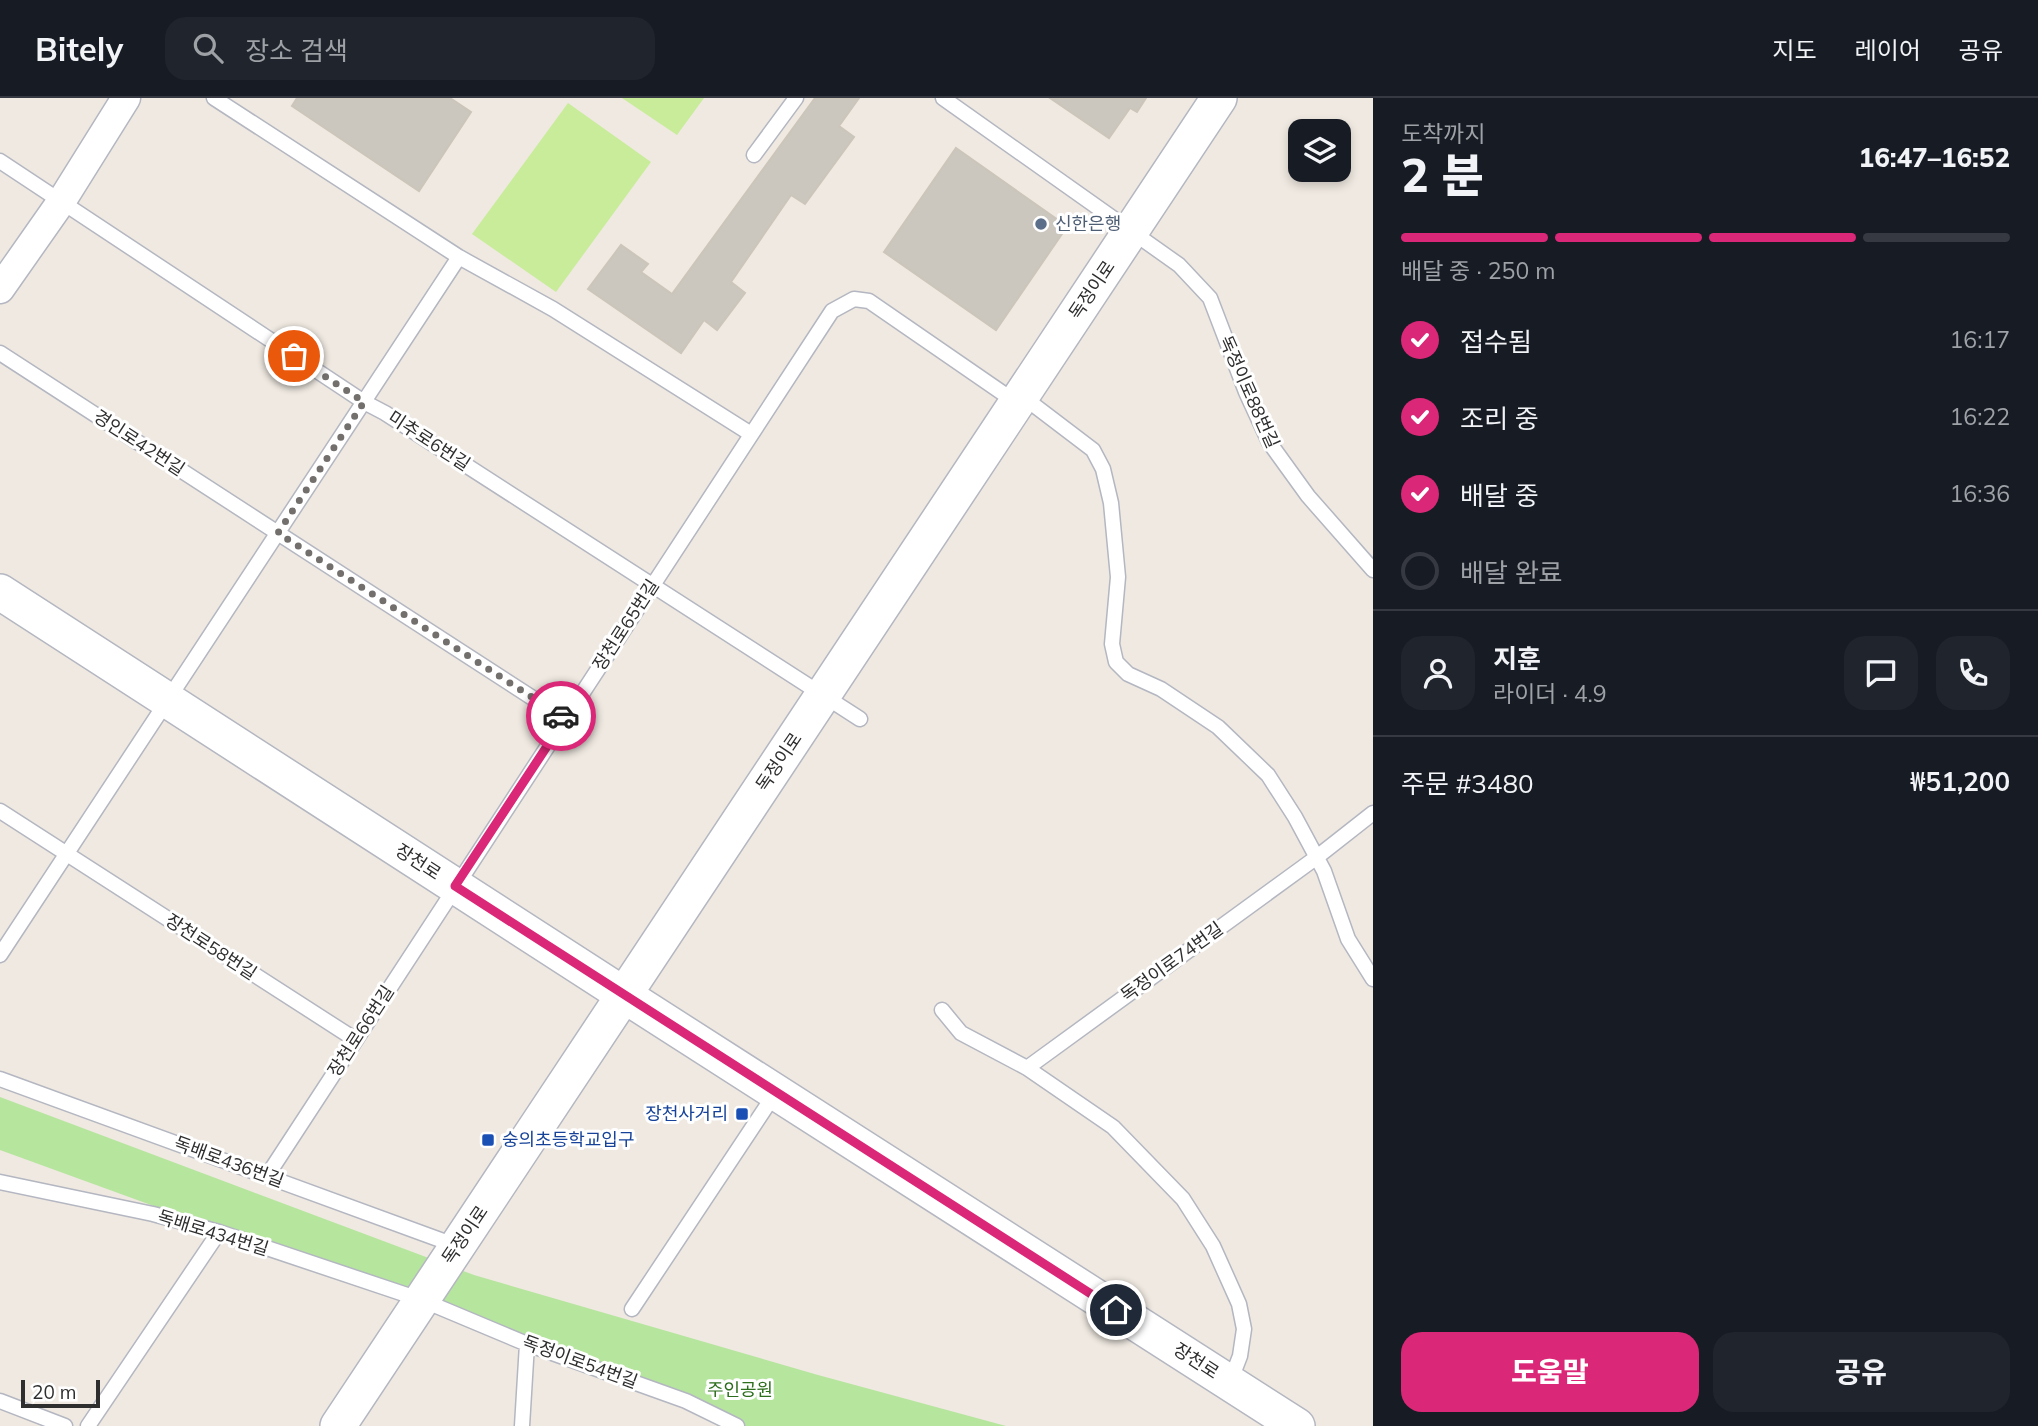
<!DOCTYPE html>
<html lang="ko">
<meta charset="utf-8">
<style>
:root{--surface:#171b24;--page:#20242c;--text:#f1f3f6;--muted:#9ea1a6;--line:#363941;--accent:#db2777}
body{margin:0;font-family:Mulish,"Noto Sans KR",sans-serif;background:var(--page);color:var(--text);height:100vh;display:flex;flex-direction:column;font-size:26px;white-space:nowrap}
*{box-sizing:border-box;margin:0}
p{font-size:23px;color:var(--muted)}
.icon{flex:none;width:38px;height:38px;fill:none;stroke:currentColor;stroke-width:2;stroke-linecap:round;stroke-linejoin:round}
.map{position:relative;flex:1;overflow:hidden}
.details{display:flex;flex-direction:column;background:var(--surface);width:665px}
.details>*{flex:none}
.controls{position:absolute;left:1288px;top:21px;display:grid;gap:14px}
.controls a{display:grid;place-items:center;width:63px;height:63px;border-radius:14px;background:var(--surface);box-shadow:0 4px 10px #0003;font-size:35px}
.scale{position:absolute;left:21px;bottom:18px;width:79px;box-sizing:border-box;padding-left:7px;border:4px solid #2e2e2e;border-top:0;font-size:19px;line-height:24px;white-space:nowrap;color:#2e2e2e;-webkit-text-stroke:5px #fff;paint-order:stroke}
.pin{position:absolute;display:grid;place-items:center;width:60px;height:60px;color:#fff;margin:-30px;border:4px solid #fff;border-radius:50%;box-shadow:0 2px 7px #0007}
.courier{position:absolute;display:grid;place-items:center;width:70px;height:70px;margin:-35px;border:5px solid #db2777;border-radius:50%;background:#fff;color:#222;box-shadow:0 2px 9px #0007}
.headline em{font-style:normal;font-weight:800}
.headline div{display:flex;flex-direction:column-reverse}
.headline{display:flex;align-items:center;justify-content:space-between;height:119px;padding:0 28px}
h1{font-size:46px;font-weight:800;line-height:52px}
.bar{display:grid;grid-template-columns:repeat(4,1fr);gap:10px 7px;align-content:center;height:84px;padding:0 28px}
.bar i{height:9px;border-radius:5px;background:var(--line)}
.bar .current{background:var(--accent)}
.bar p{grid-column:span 4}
.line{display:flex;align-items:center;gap:18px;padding:0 28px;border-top:2px solid var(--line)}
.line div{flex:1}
.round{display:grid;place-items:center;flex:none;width:74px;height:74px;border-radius:21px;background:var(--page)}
ol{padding:0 28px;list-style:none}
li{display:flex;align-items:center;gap:21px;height:77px}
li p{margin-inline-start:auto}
li .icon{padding:7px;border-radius:50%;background:var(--accent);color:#fff;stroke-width:4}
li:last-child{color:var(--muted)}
li i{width:38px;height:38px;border:4px solid var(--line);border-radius:50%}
.cta{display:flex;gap:14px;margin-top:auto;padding:14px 28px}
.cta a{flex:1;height:80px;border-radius:21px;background:var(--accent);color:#fff;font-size:28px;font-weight:800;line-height:80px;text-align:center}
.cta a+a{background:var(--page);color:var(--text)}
header{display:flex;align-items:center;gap:42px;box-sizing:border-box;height:98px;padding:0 35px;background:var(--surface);border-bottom:2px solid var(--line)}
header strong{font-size:33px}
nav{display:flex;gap:38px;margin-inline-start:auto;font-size:24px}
.search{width:490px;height:63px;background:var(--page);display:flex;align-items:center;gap:18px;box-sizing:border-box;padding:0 24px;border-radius:21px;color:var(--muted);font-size:26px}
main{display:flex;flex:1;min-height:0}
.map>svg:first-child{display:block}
.green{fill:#b6e59e}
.pitch{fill:#c9ec9a}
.building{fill:#cbc7bf;stroke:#cbc5ba;stroke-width:2}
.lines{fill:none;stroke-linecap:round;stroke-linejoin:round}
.service-casing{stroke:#b4b7c1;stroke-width:17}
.minor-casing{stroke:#b4b7c1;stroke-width:31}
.tertiary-casing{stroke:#b4b7c1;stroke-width:38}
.service{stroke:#fff;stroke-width:14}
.minor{stroke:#fff;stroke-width:28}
.tertiary{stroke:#fff;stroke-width:35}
.done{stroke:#726f6d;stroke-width:7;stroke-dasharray:0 12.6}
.route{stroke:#db2777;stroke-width:9}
.service-dot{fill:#5c6f8a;stroke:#fff;stroke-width:2.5}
.transit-dot{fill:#1a4fb4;stroke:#fff;stroke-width:2.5}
.labels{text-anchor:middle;stroke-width:6;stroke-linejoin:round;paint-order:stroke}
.service-label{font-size:18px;fill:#4e5e75;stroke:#fff;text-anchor:start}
.street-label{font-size:18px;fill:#2e2e2e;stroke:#fff}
.transit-label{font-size:18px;fill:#164399;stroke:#fff;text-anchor:end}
.park-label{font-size:18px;fill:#2c6e1b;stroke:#fff}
</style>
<header>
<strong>Bitely</strong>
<div class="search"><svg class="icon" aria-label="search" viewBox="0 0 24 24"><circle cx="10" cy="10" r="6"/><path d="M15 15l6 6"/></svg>장소 검색</div>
<nav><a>지도</a><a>레이어</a><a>공유</a></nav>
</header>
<main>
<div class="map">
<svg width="1373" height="1328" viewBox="0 0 1373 1328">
<rect width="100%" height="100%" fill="#efe9e1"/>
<path class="green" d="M0,999L474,1177L818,1277L1006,1328H733L313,1166L0,1052Z"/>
<path class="pitch" d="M622,0H704L677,37Z
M568,5L651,64L556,194L472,136Z"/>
<path class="building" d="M297,0H450L471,14L419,93L292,8Z
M815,0H859L839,28L854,39L805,106L791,97L731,184L745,195L717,232L704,222L681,255L588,191L621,147L648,166L641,174L672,196Z
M1050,0H1146L1137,14L1130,10L1109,40Z
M956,50L1058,122L1064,133L996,232L884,154Z"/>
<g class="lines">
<g class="service-casing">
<path id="service" d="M214,0L459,159L553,211L751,336
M943,0L1179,167L1210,200L1246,294L1269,344L1308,398L1373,472
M754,57L796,0
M0,63L364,304L385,315L860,621
M0,255L565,621
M1022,298L1093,352L1103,371L1111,405L1118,479L1112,546L1116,564L1128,576L1161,591L1218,629L1268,677L1295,719L1324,773L1348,841L1373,881
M0,713L356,942
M0,857L459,159
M942,912L961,935L1027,970L1113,1029L1183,1101L1213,1148L1239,1206L1244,1231L1240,1258L1230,1284
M1027,970L1317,759L1373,715
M0,981L457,1148
M267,1078L832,213L854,201L869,203L1017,305
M0,1084L153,1116L219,1134L422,1202L527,1246L686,1303L737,1328
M632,1211L776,994
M0,1303L65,1328
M88,1328L219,1134
M522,1328L527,1246"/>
</g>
<g class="minor-casing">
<path id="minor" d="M0,191L61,104L126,0"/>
</g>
<g class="tertiary-casing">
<path id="tertiary" d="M0,494L624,897L1297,1328
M338,1328L1219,0"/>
</g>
<use href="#service" class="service"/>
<use href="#minor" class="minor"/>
<use href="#tertiary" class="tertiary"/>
</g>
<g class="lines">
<path class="done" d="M294,258L364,304L278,435L561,618"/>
<path class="route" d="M561,618L565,621L455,788L1116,1212"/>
</g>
<circle class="service-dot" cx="1041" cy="126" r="7"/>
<g class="transit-dot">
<rect x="735" y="1009" width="14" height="14" rx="3.5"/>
<rect x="481" y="1035" width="14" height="14" rx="3.5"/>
</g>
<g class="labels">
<g class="service-label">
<text x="1055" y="132">신한은행</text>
</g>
<g class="street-label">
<text transform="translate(1092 192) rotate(-56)" y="6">독정이로</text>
<text transform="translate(1249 294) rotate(66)" y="6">독정이로88번길</text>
<text transform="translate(429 343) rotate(33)" y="6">미추로6번길</text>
<text transform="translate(139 345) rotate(33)" y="6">경인로42번길</text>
<text transform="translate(626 527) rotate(-57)" y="6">장천로65번길</text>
<text transform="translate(779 664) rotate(-56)" y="6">독정이로</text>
<text transform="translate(418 764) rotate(33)" y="6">장천로</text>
<text transform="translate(211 849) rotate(33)" y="6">장천로58번길</text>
<text transform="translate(1172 864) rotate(-36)" y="6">독정이로74번길</text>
<text transform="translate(361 933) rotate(-57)" y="6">장천로66번길</text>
<text transform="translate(229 1064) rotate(20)" y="6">독배로436번길</text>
<text transform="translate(213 1135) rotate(17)" y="6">독배로434번길</text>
<text transform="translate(465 1137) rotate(-56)" y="6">독정이로</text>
<text transform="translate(1196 1263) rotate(33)" y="6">장천로</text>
<text transform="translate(580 1264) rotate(20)" y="6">독정이로54번길</text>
</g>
<g class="transit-label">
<text x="728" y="1022">장천사거리</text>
<text x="502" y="1048" text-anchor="start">숭의초등학교입구</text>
</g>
<g class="park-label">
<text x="740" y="1298">주인공원</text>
</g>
</g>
</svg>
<div class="controls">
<a><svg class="icon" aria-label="layers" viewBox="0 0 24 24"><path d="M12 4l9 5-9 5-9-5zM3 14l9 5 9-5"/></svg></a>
</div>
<div class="scale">20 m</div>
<div class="pin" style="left:294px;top:258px;background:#ea580c"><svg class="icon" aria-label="bag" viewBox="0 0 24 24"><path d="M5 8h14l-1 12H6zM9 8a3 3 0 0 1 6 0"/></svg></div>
<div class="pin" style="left:1116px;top:1212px;background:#1f2937"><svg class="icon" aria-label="home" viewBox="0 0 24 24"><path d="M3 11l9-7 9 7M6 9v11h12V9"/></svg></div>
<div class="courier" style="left:561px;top:618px"><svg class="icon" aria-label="car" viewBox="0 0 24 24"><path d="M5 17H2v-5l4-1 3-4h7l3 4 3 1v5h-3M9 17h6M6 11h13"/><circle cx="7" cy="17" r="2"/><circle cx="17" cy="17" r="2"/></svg></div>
</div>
<section class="details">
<div class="headline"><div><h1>2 분</h1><p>도착까지</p></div><em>16:47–16:52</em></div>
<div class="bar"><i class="current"></i><i class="current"></i><i class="current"></i><i></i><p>배달 중 · 250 m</p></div>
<ol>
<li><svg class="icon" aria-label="check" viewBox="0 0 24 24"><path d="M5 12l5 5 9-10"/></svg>접수됨<p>16:17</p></li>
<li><svg class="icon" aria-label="check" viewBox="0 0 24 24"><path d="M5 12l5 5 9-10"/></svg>조리 중<p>16:22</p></li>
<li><svg class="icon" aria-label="check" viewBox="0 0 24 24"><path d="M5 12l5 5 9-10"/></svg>배달 중<p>16:36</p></li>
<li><i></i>배달 완료</li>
</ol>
<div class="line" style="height:126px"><a class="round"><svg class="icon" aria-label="person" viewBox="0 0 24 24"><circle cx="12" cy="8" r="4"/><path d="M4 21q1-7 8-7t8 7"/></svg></a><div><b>지훈</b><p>라이더 · 4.9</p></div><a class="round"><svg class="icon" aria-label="chat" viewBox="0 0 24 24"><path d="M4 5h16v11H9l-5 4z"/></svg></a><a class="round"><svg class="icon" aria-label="phone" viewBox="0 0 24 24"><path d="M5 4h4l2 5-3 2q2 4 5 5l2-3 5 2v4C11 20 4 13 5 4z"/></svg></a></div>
<div class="line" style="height:91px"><div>주문 #3480</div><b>₩51,200</b></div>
<div class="cta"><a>도움말</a><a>공유</a></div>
</section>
</main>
